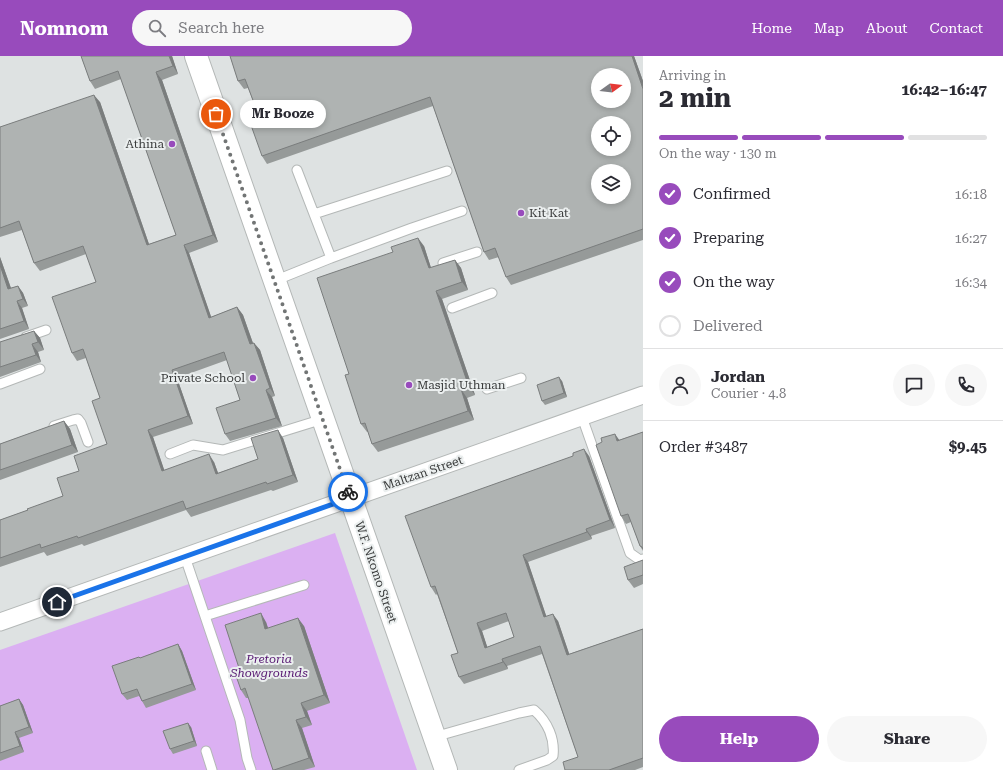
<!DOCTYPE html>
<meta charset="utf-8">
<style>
:root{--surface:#fff;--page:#f7f7f7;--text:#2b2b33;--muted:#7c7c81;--line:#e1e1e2;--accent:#984bbc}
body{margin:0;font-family:"Roboto Serif",serif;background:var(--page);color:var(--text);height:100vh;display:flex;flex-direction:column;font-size:15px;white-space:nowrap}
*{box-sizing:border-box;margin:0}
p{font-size:13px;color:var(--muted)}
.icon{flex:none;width:22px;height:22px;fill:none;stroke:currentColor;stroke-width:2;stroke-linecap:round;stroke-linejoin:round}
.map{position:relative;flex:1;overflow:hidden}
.sheet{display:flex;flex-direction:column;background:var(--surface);width:360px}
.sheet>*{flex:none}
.needle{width:26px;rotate:75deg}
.tools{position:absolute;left:591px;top:12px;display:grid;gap:8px}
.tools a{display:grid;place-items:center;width:40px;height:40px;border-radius:50%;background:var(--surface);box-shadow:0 2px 6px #0003;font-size:20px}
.pin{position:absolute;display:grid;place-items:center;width:34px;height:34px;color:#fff;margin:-17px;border:2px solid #fff;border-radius:50%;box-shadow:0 1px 4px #0007}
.courier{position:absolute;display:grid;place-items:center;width:40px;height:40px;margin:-20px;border:3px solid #1a73e8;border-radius:50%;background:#fff;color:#222;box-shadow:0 1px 5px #0007}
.bubble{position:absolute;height:28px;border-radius:14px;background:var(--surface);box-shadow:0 2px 6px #0003;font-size:13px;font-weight:700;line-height:28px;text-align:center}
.head em{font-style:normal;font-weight:700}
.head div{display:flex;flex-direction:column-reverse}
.head{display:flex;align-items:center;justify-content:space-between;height:68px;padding:0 16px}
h1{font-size:26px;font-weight:700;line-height:30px}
.bar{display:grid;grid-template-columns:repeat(4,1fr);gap:6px 4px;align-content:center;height:48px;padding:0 16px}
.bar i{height:5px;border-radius:3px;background:var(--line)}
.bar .active{background:var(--accent)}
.bar p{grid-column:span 4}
.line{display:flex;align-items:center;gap:10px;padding:0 16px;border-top:1px solid var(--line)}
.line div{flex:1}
.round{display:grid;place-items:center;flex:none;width:42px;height:42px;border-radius:21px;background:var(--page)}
ol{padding:0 16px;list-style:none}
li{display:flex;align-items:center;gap:12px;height:44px}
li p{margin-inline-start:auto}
li .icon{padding:4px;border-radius:50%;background:var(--accent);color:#fff;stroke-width:4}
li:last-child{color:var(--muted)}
li i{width:22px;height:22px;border:2px solid var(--line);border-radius:50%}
.cta{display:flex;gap:8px;margin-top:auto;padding:8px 16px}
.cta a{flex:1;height:46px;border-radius:24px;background:var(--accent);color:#fff;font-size:16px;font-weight:700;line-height:46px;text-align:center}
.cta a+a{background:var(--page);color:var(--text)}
header{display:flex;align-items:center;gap:24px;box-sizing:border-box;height:56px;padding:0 20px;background:var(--accent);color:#fff}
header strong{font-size:19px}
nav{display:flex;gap:22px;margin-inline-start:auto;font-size:14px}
.search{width:280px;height:36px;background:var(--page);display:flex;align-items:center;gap:10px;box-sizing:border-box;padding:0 14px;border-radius:22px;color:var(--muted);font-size:15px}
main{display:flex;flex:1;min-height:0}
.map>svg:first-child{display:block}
.green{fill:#dbb0f2}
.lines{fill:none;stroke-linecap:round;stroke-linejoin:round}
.lane-casing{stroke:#b4b8b7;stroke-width:11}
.street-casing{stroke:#b4b8b7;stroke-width:19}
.secondary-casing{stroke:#b4b8b7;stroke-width:24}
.lane{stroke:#fff;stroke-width:9}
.street{stroke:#fff;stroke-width:17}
.secondary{stroke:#fff;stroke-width:22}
.wall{fill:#969a99;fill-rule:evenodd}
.shaded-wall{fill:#7a7d7d}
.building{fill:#afb3b2;stroke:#7a7d7d;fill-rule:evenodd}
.done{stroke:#727575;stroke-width:4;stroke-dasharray:0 7.2}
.route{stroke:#1a73e8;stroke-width:5}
.poi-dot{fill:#984bbc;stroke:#ebefef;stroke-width:1.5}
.labels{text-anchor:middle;stroke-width:4;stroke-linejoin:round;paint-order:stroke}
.poi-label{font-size:12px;fill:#383a3a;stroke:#ebefef;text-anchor:end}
.street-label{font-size:12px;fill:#383a3a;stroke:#ebefef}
.park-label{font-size:12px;font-style:italic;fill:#571872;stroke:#ebefef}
</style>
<header>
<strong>Nomnom</strong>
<div class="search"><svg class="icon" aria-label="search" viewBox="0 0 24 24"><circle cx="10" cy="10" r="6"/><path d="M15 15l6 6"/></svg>Search here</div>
<nav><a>Home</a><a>Map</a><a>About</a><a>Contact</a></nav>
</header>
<main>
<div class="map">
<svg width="643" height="714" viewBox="0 0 643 714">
<rect width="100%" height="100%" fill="#dee2e2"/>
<path class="green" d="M335,477L417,714H0V594Z"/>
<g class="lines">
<g class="lane-casing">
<path id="lane" d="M297,114L331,202L412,172L462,155
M314,158L447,115
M443,207L477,196
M274,225L331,202
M452,252L492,237
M26,281L46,274
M0,328L40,313
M487,333L521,322
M582,361L630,497L640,504L643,503
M54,370L73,364L78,363L81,367L88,386
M170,398L193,389L223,394L323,363
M185,501L240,664L247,702L251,714
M205,560L304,529
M434,681L519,657L534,654C548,666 555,683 553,700L547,704L519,714
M206,695L212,714"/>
</g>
<g class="street-casing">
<path id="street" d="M0,566L643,339"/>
</g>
<g class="secondary-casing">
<path id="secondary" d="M196,0L446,714"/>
</g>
<use href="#lane" class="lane"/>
<use href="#street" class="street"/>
<use href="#secondary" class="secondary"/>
</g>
<path class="wall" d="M81,0H172L178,18L162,24L218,186L189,197L211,261L237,251L243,259L253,287H254L260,294L275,340L272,341L282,370L230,385L225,378L240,344L227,304L177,322L193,368L153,381L164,414L214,406L218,417L258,403L283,382L298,426L273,435L271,434L191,461L186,454L84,490L82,488L47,500L44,496L0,511V464L28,454L63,440L79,415L107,388L100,342L86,302L77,305L72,297L96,226L86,198L40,215L34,207L22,174L0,181V71L100,46L149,188L176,179L121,23L95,33L90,25Z
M230,0H634L643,25V184L511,229L506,221L499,201L489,204L484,196L433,50L267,108L262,100L257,55L248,32L244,33L238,25Z
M424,190L431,212L455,204L461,212L468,234L442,243L475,339L467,342L474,364L378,396L372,388L368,376H367L361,368L349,318Z
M0,201L11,232L18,230L23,237L28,250L22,252L29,273L0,283Z
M34,275L40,282L44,294L38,296L41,306L0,321V286Z
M562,325L567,341L545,349L542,345Z
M64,365L70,373L78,396L0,424V388Z
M643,376V495L640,490L631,466L626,468L621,460L619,384Z
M589,400L615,472L591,480L592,483L528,506L546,560L558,565L569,598L643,573V711L635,714H565L578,701L542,598L507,610L508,613L464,628L459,621L458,597L437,538L436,539L431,531ZM509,565L514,581L487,591L482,575Z
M643,504V528L634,532L628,524Z
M266,566L268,572L304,570L330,647L307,655L312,669L302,672L315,711L304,714H274L249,642H246L241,634L240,615Z
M178,588L182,595L196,634L146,652L142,645L139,640L127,644L122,638L140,602Z
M19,643L23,649L33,677L19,682L24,696L0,705V650Z
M191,671L197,690L173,698L170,693Z"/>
<path class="shaded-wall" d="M169,0H172L178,18L173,10Z
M632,0H634L643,25V33Z
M156,16L162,24L218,186L213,179Z
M94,39L100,46L152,197L147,189Z
M418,182L424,190L434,221L429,212Z
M184,189L189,197L214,269L209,262Z
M0,201L14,241L8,233L0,209Z
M455,204L461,212L468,234L462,226Z
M18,230L23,237L28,250L23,243Z
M436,235L442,243L475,339L469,331Z
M17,245L22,252L29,273L24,265Z
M237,251L243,259L256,296L250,288Z
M34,275L40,282L44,294L38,286Z
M254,287L260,294L275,340L270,332Z
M32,288L38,296L41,306L36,299Z
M172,314L177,322L193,368L188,360Z
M559,321L562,325L567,341L564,337Z
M461,333L467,342L474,364L468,355Z
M266,334L272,341L282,370L276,362Z
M64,365L70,373L78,396L72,389Z
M148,374L153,381L167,422L162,415Z
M278,374L283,382L298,426L293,419Z
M615,378L620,385H617Z
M584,393L589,400L615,472L610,464Z
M209,398L214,406L221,425L216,418Z
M586,473L591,480L592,483L587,476Z
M523,499L528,506L549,568L544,561Z
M261,557L266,566L271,581L265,573Z
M553,558L558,565L572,606L567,599Z
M298,562L304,570L330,647L324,639Z
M477,567L482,575L490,599L485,592Z
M178,588L182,595L196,634L192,628Z
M502,603L507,610L508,613L503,606Z
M19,643L23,649L33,677L29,671Z
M301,647L307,655L312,669L306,661Z
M296,664L302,672L315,711L309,702Z
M188,667L191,671L197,690L194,685Z
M15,676L19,682L24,696L20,690Z"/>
<path class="building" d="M81,0H169L173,10L156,16L213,179L184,189L209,262L237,251L250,288L254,287L270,332L266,334L276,362L225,378L216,352L240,344L224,296L172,314L188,360L148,374L162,415L209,398L216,418L258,403L251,382L278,374L293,419L267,428L266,426L186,453L183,445L78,482L77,480L41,492L40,488L0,502V464L28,454L27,453L63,440L57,422L79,415L74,400L107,388L92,345L100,342L83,293L72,297L52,241L96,226L83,190L34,207L19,165L0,172V71L94,39L147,189L176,179L118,15L90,25Z
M230,0H632L643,33V173L506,221L495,192L484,196L430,41L262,100L247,58L257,55L245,23L238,25ZM598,19H624V45H598ZM598,67H624V93H598ZM598,115H624V141H598Z
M418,182L429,212L455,204L462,226L436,235L469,331L461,333L468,355L372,388L365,367L361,368L345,319L349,318L317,222L393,196L391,191Z
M0,209L8,233L18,230L23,243L17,245L24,265L0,273Z
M34,275L38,286L32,288L36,299L0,311V286Z
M559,321L564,337L542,345L537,329Z
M64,365L72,389L0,414V388Z
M643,376V493L642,491L640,490L628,458L621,460L596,389L602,386L601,382L615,378L617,385Z
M584,393L610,464L586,473L587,476L523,499L544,561L553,558L567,599L643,573V702L609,714H565L563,706L578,701L540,590L502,603L503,606L459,621L451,599L458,597L435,530L431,531L405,460L573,400V397ZM506,557L514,581L485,592L477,567Z
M643,504V519L628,524L624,511Z
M261,557L265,573L298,562L324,639L301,647L306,661L296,664L309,702L274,714H273L245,632L241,634L235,617L240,615L225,569Z
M178,588L192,628L142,645L137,633L122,638L112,610L139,601L140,602Z
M19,643L29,671L15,676L20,690L0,697V650Z
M188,667L194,685L170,693L163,675Z"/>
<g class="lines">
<path class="done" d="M216,58L348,436"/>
<path class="route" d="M57,546L350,442L348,436"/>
</g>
<g class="poi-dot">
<circle cx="172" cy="88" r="4"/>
<circle cx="521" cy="157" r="4"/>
<circle cx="253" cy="322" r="4"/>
<circle cx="409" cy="329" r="4"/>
</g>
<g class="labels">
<g class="poi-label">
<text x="164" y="92">Athina</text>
<text x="529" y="161" text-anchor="start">Kit Kat</text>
<text x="245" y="326">Private School</text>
<text x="417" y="333" text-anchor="start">Masjid Uthman</text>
</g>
<g class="street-label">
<text transform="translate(423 417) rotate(-19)" y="4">Maltzan Street</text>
<text transform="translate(376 516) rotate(71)" y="4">W.F. Nkomo Street</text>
</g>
<g class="park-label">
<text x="269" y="607">Pretoria<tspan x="269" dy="14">Showgrounds</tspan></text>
</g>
</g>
</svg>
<div class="tools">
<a><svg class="needle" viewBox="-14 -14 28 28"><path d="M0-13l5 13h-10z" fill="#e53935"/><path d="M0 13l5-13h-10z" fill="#7c7c81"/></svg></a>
<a><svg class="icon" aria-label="locate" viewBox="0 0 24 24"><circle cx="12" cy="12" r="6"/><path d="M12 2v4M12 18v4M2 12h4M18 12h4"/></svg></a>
<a><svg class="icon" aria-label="layers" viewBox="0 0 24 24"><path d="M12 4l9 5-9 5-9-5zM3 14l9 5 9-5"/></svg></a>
</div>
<div class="pin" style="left:216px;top:58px;background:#ea580c"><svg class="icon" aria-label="bag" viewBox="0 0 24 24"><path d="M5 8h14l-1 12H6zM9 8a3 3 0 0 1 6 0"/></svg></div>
<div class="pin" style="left:57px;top:546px;background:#1f2937"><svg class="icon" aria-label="home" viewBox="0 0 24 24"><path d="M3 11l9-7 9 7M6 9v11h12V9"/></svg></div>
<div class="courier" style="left:348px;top:436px"><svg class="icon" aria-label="bike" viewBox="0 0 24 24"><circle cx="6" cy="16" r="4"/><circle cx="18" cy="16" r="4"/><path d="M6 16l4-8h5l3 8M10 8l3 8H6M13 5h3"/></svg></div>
<div class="bubble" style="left:240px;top:44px;width:86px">Mr Booze</div>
</div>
<section class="sheet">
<div class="head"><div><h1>2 min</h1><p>Arriving in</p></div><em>16:42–16:47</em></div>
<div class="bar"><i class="active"></i><i class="active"></i><i class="active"></i><i></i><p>On the way · 130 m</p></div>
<ol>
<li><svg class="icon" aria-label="check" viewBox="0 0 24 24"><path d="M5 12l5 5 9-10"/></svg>Confirmed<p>16:18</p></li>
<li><svg class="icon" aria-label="check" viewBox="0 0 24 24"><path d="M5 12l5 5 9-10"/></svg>Preparing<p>16:27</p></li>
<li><svg class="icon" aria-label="check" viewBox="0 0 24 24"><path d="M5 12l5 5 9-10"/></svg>On the way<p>16:34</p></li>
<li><i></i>Delivered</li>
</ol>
<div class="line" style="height:72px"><a class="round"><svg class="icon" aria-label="person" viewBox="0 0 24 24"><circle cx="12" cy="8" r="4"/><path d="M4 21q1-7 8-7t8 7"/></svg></a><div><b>Jordan</b><p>Courier · 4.8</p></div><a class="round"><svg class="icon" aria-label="chat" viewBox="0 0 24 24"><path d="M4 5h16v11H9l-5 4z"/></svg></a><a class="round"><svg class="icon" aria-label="phone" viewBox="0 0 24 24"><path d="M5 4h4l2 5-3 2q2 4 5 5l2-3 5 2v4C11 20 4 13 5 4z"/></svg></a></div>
<div class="line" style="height:52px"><div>Order #3487</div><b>$9.45</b></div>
<div class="cta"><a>Help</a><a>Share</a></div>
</section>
</main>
